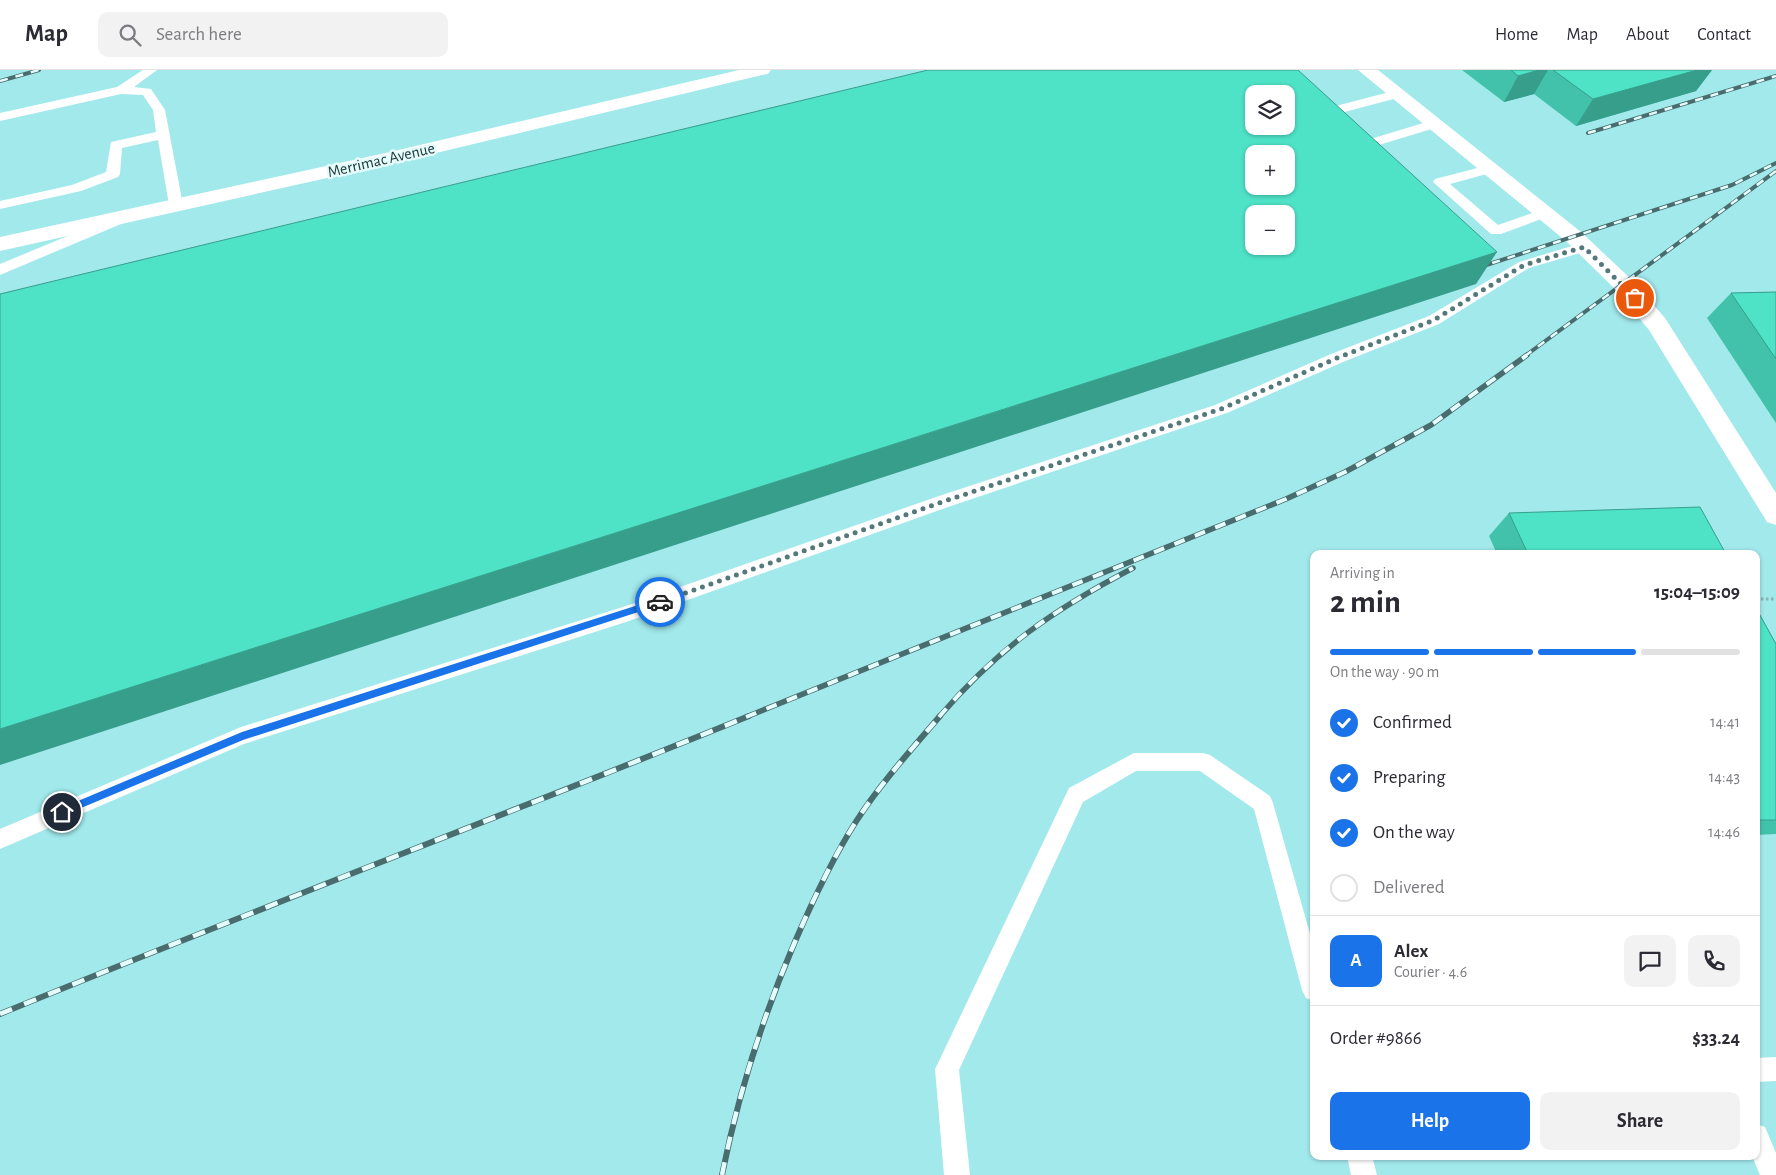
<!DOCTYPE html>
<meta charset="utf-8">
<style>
:root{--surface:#fff;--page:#f2f2f3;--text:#2b2b33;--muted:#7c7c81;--line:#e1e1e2;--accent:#1a73e8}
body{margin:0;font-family:"Alegreya Sans",sans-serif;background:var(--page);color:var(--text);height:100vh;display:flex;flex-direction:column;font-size:19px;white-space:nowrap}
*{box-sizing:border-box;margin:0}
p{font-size:16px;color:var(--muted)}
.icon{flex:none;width:28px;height:28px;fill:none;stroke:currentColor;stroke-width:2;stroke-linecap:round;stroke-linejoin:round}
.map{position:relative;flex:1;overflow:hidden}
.side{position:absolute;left:1310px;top:480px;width:450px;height:610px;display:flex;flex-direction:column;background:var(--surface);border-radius:10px;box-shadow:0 1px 4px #0004}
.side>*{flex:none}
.buttons{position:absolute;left:1245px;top:15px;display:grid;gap:10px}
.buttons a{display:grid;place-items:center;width:50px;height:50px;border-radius:10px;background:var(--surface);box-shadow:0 1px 4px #0004;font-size:25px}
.pin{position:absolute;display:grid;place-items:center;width:42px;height:42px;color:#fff;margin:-21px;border:2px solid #fff;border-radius:50%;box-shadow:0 1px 5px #0007}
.courier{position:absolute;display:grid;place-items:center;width:50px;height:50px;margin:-25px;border:4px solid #1a73e8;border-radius:50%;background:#fff;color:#222;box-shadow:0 1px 6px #0007}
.overview em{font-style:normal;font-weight:700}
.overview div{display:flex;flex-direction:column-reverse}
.overview{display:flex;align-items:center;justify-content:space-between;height:85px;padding:0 20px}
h1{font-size:32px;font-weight:700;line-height:38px}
.bar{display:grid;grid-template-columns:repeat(4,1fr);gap:8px 5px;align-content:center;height:60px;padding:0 20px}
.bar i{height:6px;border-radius:4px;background:var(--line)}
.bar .on{background:var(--accent)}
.bar p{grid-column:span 4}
.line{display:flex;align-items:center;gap:12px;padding:0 20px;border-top:1px solid var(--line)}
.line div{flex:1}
.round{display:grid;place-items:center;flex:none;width:52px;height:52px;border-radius:10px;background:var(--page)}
ol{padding:0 20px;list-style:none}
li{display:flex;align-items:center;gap:15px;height:55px}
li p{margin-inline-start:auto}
li .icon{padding:5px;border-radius:50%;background:var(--accent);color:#fff;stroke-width:4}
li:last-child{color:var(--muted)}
li i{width:28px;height:28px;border:2px solid var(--line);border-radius:50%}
.action{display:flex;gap:10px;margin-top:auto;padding:10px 20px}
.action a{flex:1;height:58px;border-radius:10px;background:var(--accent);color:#fff;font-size:20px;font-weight:700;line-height:58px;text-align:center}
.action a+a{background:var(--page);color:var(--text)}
header{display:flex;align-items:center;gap:30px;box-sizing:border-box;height:70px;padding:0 25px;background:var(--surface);border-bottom:1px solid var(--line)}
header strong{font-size:24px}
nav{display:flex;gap:28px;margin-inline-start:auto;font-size:18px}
.search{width:350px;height:45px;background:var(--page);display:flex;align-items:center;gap:12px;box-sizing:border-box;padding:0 18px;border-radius:10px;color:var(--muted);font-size:19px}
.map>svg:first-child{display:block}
.built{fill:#a2e9ec;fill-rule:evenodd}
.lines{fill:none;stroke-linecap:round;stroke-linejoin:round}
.path{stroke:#83b4b6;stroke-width:3;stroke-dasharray:2.5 2.5;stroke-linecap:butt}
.service{fill:#fff;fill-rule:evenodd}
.minor{fill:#fff;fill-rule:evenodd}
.rail-far2-casing{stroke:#496c6e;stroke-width:4}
.rail-far1-casing{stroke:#496c6e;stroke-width:5.5}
.rail-casing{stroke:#496c6e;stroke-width:6}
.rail-far2{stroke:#e5fcfd;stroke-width:2.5;stroke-dasharray:8;stroke-linecap:butt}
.rail-far1{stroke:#e5fcfd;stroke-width:4;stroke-dasharray:11;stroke-linecap:butt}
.rail{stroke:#e5fcfd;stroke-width:4.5;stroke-dasharray:13;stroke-linecap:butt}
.wall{fill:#43c2ab}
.shaded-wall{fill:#379e8b}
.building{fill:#4ee2c7;stroke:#379e8b;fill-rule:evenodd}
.route{fill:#1a73e8}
.done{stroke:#53797a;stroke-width:5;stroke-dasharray:0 9}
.labels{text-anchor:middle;stroke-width:5;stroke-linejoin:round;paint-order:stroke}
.far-street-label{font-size:16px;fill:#1c3536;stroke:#e5fcfd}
</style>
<header>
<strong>Map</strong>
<div class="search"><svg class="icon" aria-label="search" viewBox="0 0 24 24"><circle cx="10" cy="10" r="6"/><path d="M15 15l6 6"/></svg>Search here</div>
<nav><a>Home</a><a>Map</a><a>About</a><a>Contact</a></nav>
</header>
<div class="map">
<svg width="1776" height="1105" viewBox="0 0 1776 1105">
<rect width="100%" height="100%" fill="#b9f7f9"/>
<path class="built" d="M0,0H1776V1105H0ZM1254,24H1286V56H1254ZM1254,84H1286V116H1254ZM1254,144H1286V176H1254ZM1314,484H1756V1086H1314Z"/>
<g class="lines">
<path class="path" d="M1756,529H1776"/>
<path class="service" d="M143,0H157L134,17L151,19L165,40L183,135L181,138H171L169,135L158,70L122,78L120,104L118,107L81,121L0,139V131L72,115L106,102L111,72L156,62L153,40L143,25L121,24L0,51V43L117,17Z
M1397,20L1403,24L1401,27L1318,49L1312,45L1313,42Z
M1433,50L1438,51L1439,54L1438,57L1356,82L1349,78L1351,75Z
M1489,95L1496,99L1494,102L1450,114L1498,155L1544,139L1549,140L1551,143L1549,146L1501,164H1491L1433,112L1435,109Z
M116,146L121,148L123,151L121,154L0,205V194Z
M1585,172L1590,174L1592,177L1590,180L1529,198L1439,254L1343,292L1227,343L948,437L626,552L244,674L0,779V759L241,657L626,536L936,427L1215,335L1331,284L1429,246L1519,192Z
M1134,683H1203L1210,685L1270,726L1273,733L1314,878V931L1306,928L1302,920L1254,739L1200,701H1136L1083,732L959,1000L970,1105H944L935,999L939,991L1069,718Z
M1776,987V1011L1756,1012V988Z
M1756,1054L1765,1057L1776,1083V1105H1760L1752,1086H1756Z
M1347,1086H1372L1377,1105H1351Z"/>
<path class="minor" d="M739,0H771L768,4L762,5L390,94L0,181V167L390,82Z
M1358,0H1378L1581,162L1631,209L1665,248L1776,423V455L1767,452L1649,260L1615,219L1567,172Z"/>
<g class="rail-far2-casing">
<path id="rail-far2" d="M0,11L39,0
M1588,63L1776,6
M1477,198L1732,115L1776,93
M1525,286L1776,101"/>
</g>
<g class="rail-far1-casing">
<path id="rail-far1" d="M746,647L1286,429L1345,402L1431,355L1527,285
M939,647C998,578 1053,540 1133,498"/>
</g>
<g class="rail-casing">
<path id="rail" d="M0,944C249,842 500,747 749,646
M722,1105C738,1025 762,949 794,874C812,832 832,789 857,750C881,713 911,680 940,646"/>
</g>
<use href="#rail-far2" class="rail-far2"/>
<use href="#rail-far1" class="rail-far1"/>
<use href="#rail" class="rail"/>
</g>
<path class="wall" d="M1462,0H1712L1696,21L1576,56L1534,24L1504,32Z
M1776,222V353L1707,248L1731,223Z
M1509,443L1726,484H1497L1489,466Z
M1756,538L1776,574V764L1756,765Z"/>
<path class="shaded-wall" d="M1539,0H1548L1534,24L1504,32L1518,6Z
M1697,0H1712L1696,21L1576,56L1593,29Z
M1497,182L1476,214L0,695V659Z"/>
<path class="building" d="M928,0H1298L1497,182L0,659V224ZM1254,24H1286V56H1254ZM1254,84H1286V116H1254ZM1254,144H1286V176H1254Z
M1511,0H1539L1518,6Z
M1553,0H1697L1593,29Z
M1776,222V289L1731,223Z
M1700,437L1726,484H1528L1509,443Z
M1756,538L1776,574V750H1756Z"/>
<path class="route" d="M660,528L664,532L663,534L243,670L62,746L58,742L59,739L242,662Z"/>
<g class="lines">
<path class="done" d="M660,532L942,432L1221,339L1337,288L1434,250L1524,195L1584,177L1635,228"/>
</g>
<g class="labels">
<g class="far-street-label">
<text transform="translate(381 89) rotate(-13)" y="6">Merrimac Avenue</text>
</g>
</g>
</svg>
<div class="buttons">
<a><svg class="icon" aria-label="layers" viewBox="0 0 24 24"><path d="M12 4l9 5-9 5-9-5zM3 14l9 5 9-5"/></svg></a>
<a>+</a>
<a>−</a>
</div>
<div class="pin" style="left:1635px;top:228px;background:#ea580c"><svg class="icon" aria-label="bag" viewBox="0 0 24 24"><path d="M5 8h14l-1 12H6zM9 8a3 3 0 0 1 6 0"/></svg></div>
<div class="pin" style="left:62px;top:742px;background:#1f2937"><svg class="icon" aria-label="home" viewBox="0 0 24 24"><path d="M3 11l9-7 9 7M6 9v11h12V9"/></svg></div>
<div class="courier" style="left:660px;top:532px"><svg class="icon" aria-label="car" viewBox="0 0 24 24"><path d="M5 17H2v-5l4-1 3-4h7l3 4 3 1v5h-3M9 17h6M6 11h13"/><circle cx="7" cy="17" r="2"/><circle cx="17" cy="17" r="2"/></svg></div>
<section class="side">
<div class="overview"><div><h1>2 min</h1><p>Arriving in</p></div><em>15:04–15:09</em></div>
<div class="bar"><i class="on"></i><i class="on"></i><i class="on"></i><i></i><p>On the way · 90 m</p></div>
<ol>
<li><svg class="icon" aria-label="check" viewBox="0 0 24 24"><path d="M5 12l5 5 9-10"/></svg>Confirmed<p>14:41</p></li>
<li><svg class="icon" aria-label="check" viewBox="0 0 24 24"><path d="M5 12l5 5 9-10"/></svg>Preparing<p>14:43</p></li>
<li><svg class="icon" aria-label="check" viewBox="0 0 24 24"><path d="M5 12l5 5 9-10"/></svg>On the way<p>14:46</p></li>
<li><i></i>Delivered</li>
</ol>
<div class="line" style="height:90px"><b class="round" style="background:var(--accent);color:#fff">A</b><div><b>Alex</b><p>Courier · 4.6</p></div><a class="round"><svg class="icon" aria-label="chat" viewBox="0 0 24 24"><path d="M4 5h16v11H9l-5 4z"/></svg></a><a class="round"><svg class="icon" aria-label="phone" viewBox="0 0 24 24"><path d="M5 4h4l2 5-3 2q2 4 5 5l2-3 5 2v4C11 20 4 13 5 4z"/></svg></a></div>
<div class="line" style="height:65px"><div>Order #9866</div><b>$33.24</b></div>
<div class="action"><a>Help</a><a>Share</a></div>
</section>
</div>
